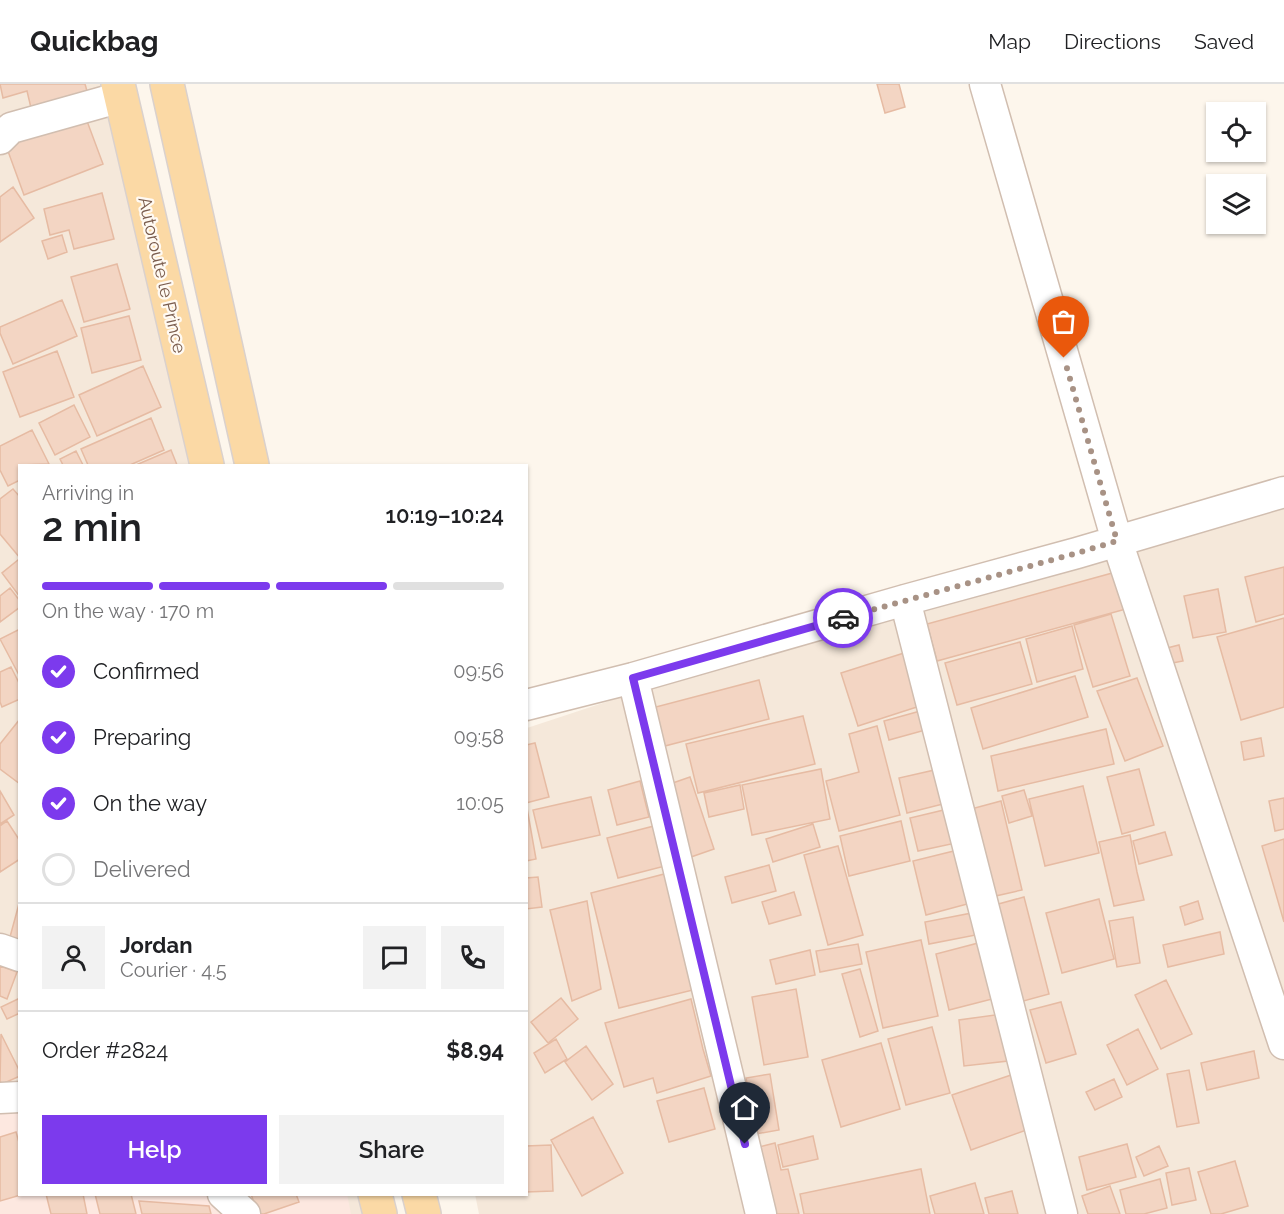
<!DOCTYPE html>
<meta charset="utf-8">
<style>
:root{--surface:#fff;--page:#f2f2f2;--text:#202124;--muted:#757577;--line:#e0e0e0;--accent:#7c3aed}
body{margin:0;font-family:Raleway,sans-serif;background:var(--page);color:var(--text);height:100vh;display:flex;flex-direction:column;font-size:22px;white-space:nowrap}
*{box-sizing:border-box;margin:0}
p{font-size:20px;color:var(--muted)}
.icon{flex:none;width:33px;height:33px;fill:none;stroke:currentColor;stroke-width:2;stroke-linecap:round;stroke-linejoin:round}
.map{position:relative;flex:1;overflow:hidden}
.drawer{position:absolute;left:18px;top:380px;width:510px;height:732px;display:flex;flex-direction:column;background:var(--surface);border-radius:0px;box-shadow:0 2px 4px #0004}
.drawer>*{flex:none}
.buttons{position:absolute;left:1206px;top:18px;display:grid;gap:12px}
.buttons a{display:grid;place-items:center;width:60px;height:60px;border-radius:0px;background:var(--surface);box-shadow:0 2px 4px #0004;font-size:30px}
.pin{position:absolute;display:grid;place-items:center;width:51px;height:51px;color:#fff;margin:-62px -26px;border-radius:50% 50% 50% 0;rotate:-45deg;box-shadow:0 0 6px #0007}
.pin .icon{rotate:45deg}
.courier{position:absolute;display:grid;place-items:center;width:60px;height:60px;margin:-30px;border:4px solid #7c3aed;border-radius:50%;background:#fff;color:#222;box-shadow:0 2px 8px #0007}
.overview em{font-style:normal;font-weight:600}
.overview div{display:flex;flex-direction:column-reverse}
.overview{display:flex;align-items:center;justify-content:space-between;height:102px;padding:0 24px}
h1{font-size:39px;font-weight:600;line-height:45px}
.bar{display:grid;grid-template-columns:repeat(4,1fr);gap:9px 6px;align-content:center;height:72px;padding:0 24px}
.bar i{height:8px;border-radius:4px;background:var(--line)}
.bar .on{background:var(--accent)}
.bar p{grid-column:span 4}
.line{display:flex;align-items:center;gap:15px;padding:0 24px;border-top:2px solid var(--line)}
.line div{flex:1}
.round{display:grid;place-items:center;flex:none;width:63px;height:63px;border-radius:0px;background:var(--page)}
ol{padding:0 24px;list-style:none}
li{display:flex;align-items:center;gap:18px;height:66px}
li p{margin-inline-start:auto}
li .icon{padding:6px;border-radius:50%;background:var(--accent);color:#fff;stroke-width:4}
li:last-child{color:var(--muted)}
li i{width:33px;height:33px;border:3px solid var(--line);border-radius:50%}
.action{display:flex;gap:12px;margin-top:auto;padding:12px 24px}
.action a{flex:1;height:69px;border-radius:0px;background:var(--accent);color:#fff;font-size:24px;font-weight:600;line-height:69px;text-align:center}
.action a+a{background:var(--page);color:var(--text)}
header{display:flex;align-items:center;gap:36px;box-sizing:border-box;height:84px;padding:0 30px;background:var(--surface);border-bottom:2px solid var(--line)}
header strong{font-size:28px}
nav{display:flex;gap:33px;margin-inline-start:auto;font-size:21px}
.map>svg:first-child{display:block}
.residential{fill:#f5e8da}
.commercial{fill:#fde8e0}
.building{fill:#f3d5c3;stroke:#e6bba3;stroke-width:1.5}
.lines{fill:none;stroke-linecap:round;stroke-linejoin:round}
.minor-casing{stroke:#d1beb0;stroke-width:33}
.primary-casing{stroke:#dad1cd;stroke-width:36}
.minor{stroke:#fff;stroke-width:30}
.primary{stroke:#fbd9a5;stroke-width:33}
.done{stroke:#a89285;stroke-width:6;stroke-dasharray:0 10.8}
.route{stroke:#7c3aed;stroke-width:8}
.labels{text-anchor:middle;stroke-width:4.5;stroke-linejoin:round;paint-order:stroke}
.street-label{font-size:18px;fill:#7a5c4d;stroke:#fffaf3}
</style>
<header>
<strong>Quickbag</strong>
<nav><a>Map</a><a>Directions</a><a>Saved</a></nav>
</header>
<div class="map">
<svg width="1284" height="1130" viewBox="0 0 1284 1130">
<rect width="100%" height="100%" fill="#fdf6ec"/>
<path class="residential" d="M0,0H113L210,381H20V1110H385L389,1130H0Z
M1284,395V1130H479L475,1110H526L527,644Z"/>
<path class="commercial" d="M0,1002H19L20,1110H347L351,1130H0Z"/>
<path class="building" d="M0,0H85L89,14L32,28L27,7L3,14Z
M877,0H899L905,23L885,29Z
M84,29L103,80L24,111L5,59Z
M13,103L34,134L0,158V113Z
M102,109L114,155L74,165L69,146L50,151L44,125Z
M62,151L67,168L48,175L42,157Z
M117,180L130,225L84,238L71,193Z
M62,216L77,252L13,280L0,249V243Z
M129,232L141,276L92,289L81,244Z
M57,267L74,313L20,333L3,288Z
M143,282L161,323L97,352L79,311Z
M74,321L90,353L55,371L39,339Z
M151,334L164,366L130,381H88L81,365Z
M32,346L49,380L20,381V396L8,402L0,386V362Z
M171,366L177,381H136Z
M76,367L83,381H63L60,375Z
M13,405L20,413V474L0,450V415Z
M18,476L20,478V513L2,489Z
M1284,483V530L1256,538L1245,493Z
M1116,488L1126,525L937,577L927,540Z
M10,504L20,517V523L0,538V512Z
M1218,505L1226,548L1193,554L1184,512Z
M1111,530L1130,592L1093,603L1074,541Z
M1284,534V623L1241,636L1217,553Z
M1072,542L1083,585L1037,598L1026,555Z
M20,545V593L0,555Z
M1020,558L1032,600L957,621L945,579Z
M1179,561L1183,577L1162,581L1159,566Z
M904,569L920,622L858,642L841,589Z
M11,583L20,601V615L2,623L0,618V588Z
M1075,592L1088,633L983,665L971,624Z
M1137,594L1163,662L1125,677L1097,607Z
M759,596L769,635L661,663L652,624Z
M924,626L929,645L889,656L884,637Z
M803,632L815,680L698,709L686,660Z
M20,635V700L0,685V660Z
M877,642L900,731L839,747L826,697L859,688L849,650Z
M1106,645L1114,680L998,707L991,672Z
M1261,654L1264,672L1244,676L1241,658Z
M535,659L549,713L526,719V661Z
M821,685L830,735L752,751L742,701Z
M939,685L947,719L907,729L899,694Z
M1139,685L1154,741L1122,750L1107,693Z
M690,693L714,765L691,773L667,701Z
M640,697L649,733L617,741L608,706Z
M740,701L744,725L709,733L704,709Z
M1083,702L1099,769L1045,782L1029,715Z
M1024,706L1032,732L1009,739L1002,712Z
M0,707L14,731L0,740Z
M591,713L600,751L542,764L533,726Z
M1284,714V745L1275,747L1269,717Z
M1001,717L1022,806L991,813L971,725Z
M527,724L536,775L526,777V724Z
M948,725L956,759L918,767L910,734Z
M7,737L20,757V775L0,788V742Z
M901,737L910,777L849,792L840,752Z
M813,740L820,763L773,778L766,755Z
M654,742L665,782L618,794L607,754Z
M1165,748L1172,771L1139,780L1133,757Z
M1130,751L1137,788L1144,816L1114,822L1099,758Z
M1284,755V838L1262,762Z
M838,762L863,851L828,861L804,771Z
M958,766L971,819L926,831L913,777Z
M769,781L776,807L732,819L725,793Z
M668,789L697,905L619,924L591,809Z
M538,793L542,823L526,825V794Z
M794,808L801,831L769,840L762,818Z
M1024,813L1049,910L1016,919L991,822Z
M1099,815L1114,875L1062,889L1046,829Z
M20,816V867L7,864Z
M587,817L601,905L572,917L550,826Z
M1198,817L1203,835L1185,841L1180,823Z
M977,828L981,850L929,860L925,838Z
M1133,833L1140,879L1117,883L1109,837Z
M1220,848L1224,870L1168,883L1163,861Z
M921,856L938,932L883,944L866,868Z
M982,858L996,914L949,926L936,870Z
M858,860L862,880L820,888L816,867Z
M810,866L815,891L776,900L770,876Z
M0,882L17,888L7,915L0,912Z
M860,885L878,947L860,953L842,890Z
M1166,896L1192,950L1161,965L1135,911Z
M796,905L808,973L764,981L752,913Z
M20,914V929L7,935L1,923Z
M561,914L578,935L548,959L531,938Z
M691,915L703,965L711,992L657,1009L653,994L624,1003L605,939Z
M1061,918L1076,970L1046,979L1030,926Z
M1002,930L1008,977L964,982L959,936Z
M932,943L950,1009L906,1021L888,955Z
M1138,945L1158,985L1127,1001L1107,961Z
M1,950L20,988V992L2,1000L0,997Z
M556,955L567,975L545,989L534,969Z
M881,959L900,1025L841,1043L822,976Z
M586,962L613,1000L592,1016L565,978Z
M1254,967L1259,994L1207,1006L1201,979Z
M1189,986L1199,1039L1177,1043L1167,990Z
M770,990L779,1046L756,1050L746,994Z
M1014,990L1032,1044L971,1066L952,1011Z
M1114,995L1122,1013L1095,1026L1086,1008Z
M704,1004L715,1045L669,1058L657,1017Z
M593,1033L623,1089L582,1112L551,1056Z
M16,1048L20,1062V1110H24L0,1117V1053Z
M813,1052L818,1075L783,1083L778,1061Z
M775,1059L781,1086L788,1085L799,1130H766L751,1065Z
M1127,1060L1136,1093L1087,1106L1079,1073Z
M551,1061L553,1107L526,1108V1062Z
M1159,1062L1168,1082L1144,1092L1136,1073Z
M1235,1077L1248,1122L1221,1130H1211L1198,1088Z
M1189,1084L1196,1116L1172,1121L1166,1089Z
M921,1085L930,1130H804L800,1110Z
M1160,1095L1167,1124L1144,1130H1126L1120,1106Z
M975,1099L984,1130H935L930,1112Z
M1110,1102L1120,1130H1088L1082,1112Z
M1012,1107L1018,1130H989L985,1114Z
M46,1110H83L87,1130H51Z
M95,1110H131L136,1130H100Z
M251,1110H296L299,1118L264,1130H258Z
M139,1117L209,1122L211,1130H142Z"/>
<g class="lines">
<g class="minor-casing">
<path id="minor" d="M985,0L1117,457L1284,960
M0,55L11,44L121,13
M905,516L1062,1130
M633,594L761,1130
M526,621L633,594L905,516L1077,469L1284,408
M0,865L20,872
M0,1014L20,1013
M223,1110L245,1130"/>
</g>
<g class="primary-casing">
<path id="primary" d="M118,0L207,381
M167,0L252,381
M375,1110L380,1130
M419,1110L424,1130"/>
</g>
<use href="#minor" class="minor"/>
<use href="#primary" class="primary"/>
</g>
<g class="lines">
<path class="done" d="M843,534L1077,469L1117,457L1064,274"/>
<path class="route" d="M745,1060L633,594L843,534"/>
</g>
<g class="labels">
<g class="street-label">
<text transform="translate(162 191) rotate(77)" y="6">Autoroute le Prince</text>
</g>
</g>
</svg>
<div class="buttons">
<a><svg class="icon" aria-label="locate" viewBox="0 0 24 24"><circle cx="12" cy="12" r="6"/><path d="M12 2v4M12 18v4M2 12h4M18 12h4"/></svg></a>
<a><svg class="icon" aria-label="layers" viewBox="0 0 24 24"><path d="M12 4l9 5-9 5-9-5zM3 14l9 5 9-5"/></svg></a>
</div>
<div class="pin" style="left:1064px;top:274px;background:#ea580c"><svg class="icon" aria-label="bag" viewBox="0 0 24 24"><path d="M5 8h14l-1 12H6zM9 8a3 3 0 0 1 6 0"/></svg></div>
<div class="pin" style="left:745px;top:1060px;background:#1f2937"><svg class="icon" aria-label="home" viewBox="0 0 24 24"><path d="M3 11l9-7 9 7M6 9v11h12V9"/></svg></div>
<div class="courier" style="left:843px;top:534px"><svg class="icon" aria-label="car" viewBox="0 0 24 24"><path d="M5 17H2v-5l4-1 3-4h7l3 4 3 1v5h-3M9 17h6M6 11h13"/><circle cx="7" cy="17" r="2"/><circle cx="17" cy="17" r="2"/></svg></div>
<section class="drawer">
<div class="overview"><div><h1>2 min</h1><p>Arriving in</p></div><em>10:19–10:24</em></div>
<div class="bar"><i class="on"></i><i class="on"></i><i class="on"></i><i></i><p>On the way · 170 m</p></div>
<ol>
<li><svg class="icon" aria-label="check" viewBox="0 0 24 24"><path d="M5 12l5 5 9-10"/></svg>Confirmed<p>09:56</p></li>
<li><svg class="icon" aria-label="check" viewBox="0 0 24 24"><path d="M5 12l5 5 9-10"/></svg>Preparing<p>09:58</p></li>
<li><svg class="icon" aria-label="check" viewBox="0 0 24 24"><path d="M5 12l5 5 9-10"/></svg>On the way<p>10:05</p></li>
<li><i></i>Delivered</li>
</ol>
<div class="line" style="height:108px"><a class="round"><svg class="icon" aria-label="person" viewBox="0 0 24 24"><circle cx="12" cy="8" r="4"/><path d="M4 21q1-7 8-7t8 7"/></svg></a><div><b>Jordan</b><p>Courier · 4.5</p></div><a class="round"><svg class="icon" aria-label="chat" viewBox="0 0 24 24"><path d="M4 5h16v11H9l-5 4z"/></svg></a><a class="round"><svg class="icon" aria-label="phone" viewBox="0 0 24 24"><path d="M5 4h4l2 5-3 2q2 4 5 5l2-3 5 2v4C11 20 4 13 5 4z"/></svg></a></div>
<div class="line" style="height:78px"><div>Order #2824</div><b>$8.94</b></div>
<div class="action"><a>Help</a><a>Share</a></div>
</section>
</div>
